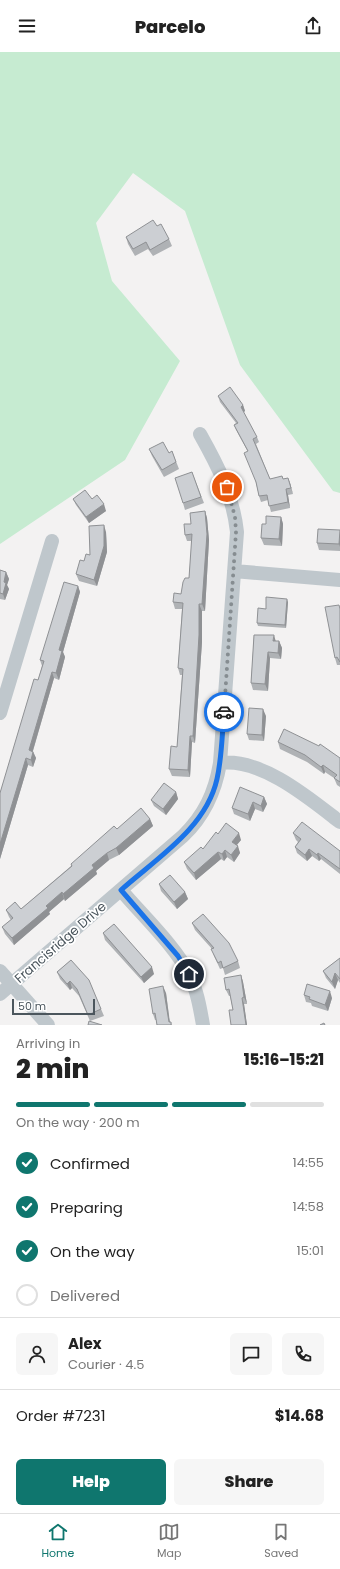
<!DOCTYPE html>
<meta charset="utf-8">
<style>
:root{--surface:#fff;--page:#f6f6f6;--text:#222;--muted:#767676;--line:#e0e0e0;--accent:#0f766e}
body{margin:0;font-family:Poppins,sans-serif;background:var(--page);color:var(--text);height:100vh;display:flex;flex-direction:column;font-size:15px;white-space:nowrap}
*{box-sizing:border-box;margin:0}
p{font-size:13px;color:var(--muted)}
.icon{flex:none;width:22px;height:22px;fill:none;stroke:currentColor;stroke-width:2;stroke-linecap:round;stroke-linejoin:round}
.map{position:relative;height:973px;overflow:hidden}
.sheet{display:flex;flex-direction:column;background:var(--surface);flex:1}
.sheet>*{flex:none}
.scale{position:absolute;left:12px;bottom:10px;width:83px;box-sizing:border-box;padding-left:4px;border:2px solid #4b565d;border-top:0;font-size:11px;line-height:14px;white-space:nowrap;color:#4b565d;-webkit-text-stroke:3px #fff;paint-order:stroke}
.pin{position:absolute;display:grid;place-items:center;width:34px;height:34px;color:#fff;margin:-17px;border:2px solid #fff;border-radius:50%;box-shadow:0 1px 4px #0007}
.courier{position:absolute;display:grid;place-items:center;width:40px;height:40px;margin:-20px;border:3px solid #1a73e8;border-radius:50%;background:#fff;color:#222;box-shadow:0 1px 5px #0007}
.head em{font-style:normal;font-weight:800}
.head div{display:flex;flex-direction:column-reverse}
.head{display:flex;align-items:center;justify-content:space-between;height:68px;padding:0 16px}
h1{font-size:26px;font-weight:800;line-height:30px}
.bar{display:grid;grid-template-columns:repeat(4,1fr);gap:6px 4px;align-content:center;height:48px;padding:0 16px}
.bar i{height:5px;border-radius:3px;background:var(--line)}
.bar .on{background:var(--accent)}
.bar p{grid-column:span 4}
.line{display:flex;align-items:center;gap:10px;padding:0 16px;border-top:1px solid var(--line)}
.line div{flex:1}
.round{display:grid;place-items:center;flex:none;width:42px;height:42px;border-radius:6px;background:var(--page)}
ol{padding:0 16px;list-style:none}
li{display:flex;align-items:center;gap:12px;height:44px}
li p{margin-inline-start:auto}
li .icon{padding:4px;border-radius:50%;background:var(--accent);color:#fff;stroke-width:4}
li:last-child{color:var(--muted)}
li i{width:22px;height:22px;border:2px solid var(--line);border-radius:50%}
.button{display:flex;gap:8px;margin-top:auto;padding:8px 16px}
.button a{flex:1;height:46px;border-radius:6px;background:var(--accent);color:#fff;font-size:16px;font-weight:800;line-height:46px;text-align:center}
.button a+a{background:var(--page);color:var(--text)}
header{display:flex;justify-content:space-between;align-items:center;height:52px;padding:0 16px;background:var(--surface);font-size:18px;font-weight:800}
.tab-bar{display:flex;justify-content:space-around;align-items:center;height:56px;border-top:1px solid var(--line);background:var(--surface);font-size:11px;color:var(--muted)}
.tab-bar a{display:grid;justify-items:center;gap:2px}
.tab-bar .on{color:var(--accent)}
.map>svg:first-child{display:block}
.green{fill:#c6ebd1}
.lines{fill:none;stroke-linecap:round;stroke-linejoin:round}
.minor{stroke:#bfc7cc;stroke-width:14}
.wall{fill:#afb2b5}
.shaded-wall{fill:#8f9194}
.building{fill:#cccfd3;stroke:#8f9194}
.done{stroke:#868d91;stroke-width:4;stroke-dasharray:0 7.2}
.route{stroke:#1a73e8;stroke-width:5}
.labels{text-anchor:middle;stroke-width:3.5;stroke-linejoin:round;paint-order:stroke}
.street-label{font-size:13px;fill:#4b565d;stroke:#fff}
</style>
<header><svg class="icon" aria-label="menu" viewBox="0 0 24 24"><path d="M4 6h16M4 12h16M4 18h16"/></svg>Parcelo<svg class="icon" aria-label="share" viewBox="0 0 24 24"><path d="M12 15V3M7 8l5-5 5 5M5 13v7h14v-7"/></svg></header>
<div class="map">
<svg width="340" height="973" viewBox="0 0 340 973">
<rect width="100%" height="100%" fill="#f3f2f2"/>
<path class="green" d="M0,0H340V441L333,439L240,313L185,159L133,121L96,171L112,229L180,309L125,408L0,492Z"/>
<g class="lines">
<path class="minor" d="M234,519L340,528
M0,661L52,489
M220,711C262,706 309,746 340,770
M121,838C141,862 176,895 189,922C197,938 200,956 203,973
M0,919L48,973
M0,942L183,784C204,764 215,741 220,711L237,480C233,443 218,414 200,382"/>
</g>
<path class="wall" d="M157,174L169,187L172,194L153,204L148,197L135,204L128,192L126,185Z
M218,344L243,353L245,359L243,360L257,385L259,390L256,392L270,427H283L288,426L290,431L293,442L288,443L290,456L271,460L268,448L261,450L259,444L256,431L248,400L236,378L234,373L236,371L220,350Z
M149,397L169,401L172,399L179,417L164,425L152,404Z
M192,420L204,451L185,458L183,451Z
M73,447H92L106,459L89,471L76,453Z
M205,459L207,466L209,488L205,559H202V590L195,691L192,690L190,725L172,724L169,717L177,695L182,623H180L178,616L182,557H175L173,550L181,542L189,526L192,489H187L185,483L191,472Z
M281,465L283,472L282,494L264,493L261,486L266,472Z
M340,479V499L319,498L317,491Z
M106,480L107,500L97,534L79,529L76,522L84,509L90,503Z
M0,518L6,520L9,527L7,533L9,537L5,548L0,547Z
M78,534L80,540L63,600L65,605L59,628L54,626L33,699L36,706L33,715L28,713L0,807V741L38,628L42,614L40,608Z
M288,550L286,576L258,574L257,571L266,557Z
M340,554V613H337L335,606Z
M254,583L276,589H279L282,596L281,607L270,606L268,639L253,638L251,631Z
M266,664L264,689L249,688L247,682Z
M278,690L340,706V735L337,733L334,726L325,720L324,722L307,710L280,697Z
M176,740L178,747L166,763L154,754L151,748Z
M264,745L267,752L263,760L255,757L250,769L234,762L232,756Z
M150,767L153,774L119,803L109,808L96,819L97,822L65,849L64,847L49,860L50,862L14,893L5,882L2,875L11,868L9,865L6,858L21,857L71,814V812Z
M293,781L340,799V822L321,807L319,809L312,804L307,809L297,801L295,795L298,790L296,788Z
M218,782L241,788L237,793L240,801L234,810L227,805L224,809L221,807L196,828L187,817L184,810L203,797Z
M159,832L185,840L188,847L177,857L161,839Z
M192,871L238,909L240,916L225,923L223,916L220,917L214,904L212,897L195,878Z
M103,881L154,922L144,931L105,888Z
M340,906V931L338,928L335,937L326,926L323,919Z
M71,908L101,957L104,964L90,969L79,944L72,936L70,938L60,927L57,920Z
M241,923L243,930L247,952H244L247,973H231L233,958L230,944H229L226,938Z
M166,941L170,970H171L172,973H157L156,968H155L153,962Z
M304,943L332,946L328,959L312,954L311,951L306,950Z"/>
<path class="shaded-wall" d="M243,353L245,359L243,361L241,355Z
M288,426L290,431L293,442L291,436Z
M286,437L288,443L290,456L288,450Z
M104,452L106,459L89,471L86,465Z
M205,459L207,466L209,488L205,559L202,552Z
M281,465L283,472L282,494L279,487Z
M104,473L106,480L107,500L97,534L94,528Z
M340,478V495L339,492Z
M6,520L9,527L7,533L9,537L5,548L3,542L4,530Z
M78,534L80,540L63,600L65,605L59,628L56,621L59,598Z
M287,547L288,550L286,576L285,573Z
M199,552L202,559V590L195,691L193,684Z
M274,583L276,590L273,589Z
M279,589L282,596L281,607L278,601Z
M268,600L270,606L268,639L265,632Z
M52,620L54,626L31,705L29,698Z
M263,657L266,664L264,689L262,683Z
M190,684L192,690L190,725L188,718Z
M33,700L36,706L33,715L31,708Z
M26,706L28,713L0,807V792Z
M323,713L325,720L324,722L321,715Z
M176,740L178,747L166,763L163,757Z
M264,745L267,752L263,760L261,754Z
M253,750L255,757L250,769L248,762Z
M150,767L153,774L119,803L116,796Z
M239,781L241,788L234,796L232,790Z
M238,794L240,801L234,810L231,803Z
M309,797L312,804L307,809L305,803Z
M225,798L227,805L224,809L222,802Z
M218,800L221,807L196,828L194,821Z
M107,801L109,808L96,819L97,822L65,849L63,842L92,813Z
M318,801L321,807L319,809L317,803Z
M62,840L64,847L49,860L50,862L14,893L12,886L46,854Z
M185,840L188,847L177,857L174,850Z
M152,915L154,922L144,931L141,925Z
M335,921L338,928L335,937L332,930Z
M241,923L243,930L247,952L244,945Z
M70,929L72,936L70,938L67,932Z
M163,934L166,941L170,973L169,970Z
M330,939L332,946L328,959L325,953Z
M242,946L244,952L247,973H246Z"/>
<path class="building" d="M153,168L157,174L161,172L169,187L150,198L146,190L133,197L126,185Z
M230,335L243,353L241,355L257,385L253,387L270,427L282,424L283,427L288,426L291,436L286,437L288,450L269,454L267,443L259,444L256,430L244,401L248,399L234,373L238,371L218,344Z
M163,390L169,401L172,399L176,410L162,418L149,397Z
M192,420L201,445L183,451L175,426Z
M85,438L92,447L97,443L104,452L86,465L73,447Z
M205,459L207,482L202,552H199V583L193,684H190L188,718L169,717L171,694L177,695L183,617L178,616L183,551L173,550L174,541L181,542L183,530L185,526H189L192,482L185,483L184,472H191L190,461Z
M266,464L281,465L279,487L261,486L262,472H266Z
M104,473V494L94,528L76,522L80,508L84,509L86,502L90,503L89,474Z
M318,477L340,478L339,492L317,491Z
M0,518L6,520L4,530L6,531L3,542L0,541Z
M64,530L78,534L59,598L62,599L56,621L52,620L29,698L33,700L31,708L26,706L0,792V741L34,627L38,628L44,609L40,608Z
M266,545L287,547L285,573L257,571L258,556L266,557Z
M339,553L340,557V610L337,605L335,606L325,555Z
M254,583H274L273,589H279L278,601L268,600L265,632L251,631Z
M249,656L263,657L262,683L247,682Z
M284,677L319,694L320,692L340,706V730L334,726L337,723L323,713L321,715L305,703L278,690Z
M164,731L176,740L163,757L151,748Z
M240,735L264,745L261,754L253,750L248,762L232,756Z
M141,756L150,767L116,796L107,801L92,813L94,816L63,842L62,840L46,854L48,856L12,886L2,875L13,866L6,858L15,850L21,857L72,814L71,812L114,774L117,777Z
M302,770L340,799V817L318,801L317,803L309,797L305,803L295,795L301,787L293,781Z
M226,771L239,781L232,790L238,794L231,803L225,798L222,802L218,800L194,821L184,810L201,795L203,797L216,780L218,782Z
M170,823L185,840L174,850L159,832Z
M203,862L229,891L238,909L223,916L221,909L218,911L211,897L214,896L192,871Z
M114,872L152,915L141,925L103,881Z
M340,906V927L335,921L332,930L323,919Z
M71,908L89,928L101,957L88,963L77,937L70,929L67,932L57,920Z
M241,923L244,945L242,946L246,973H231L229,958H233L229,937L226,938L224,926Z
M307,932L330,939L325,953L309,947L310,945L304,943Z
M163,934L169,970H171V973H157L155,961L153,962L149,937Z
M89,969L102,973H88Z
M324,971L325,973H320Z"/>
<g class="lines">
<path class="done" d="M224,660L236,480L235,465L227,435"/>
<path class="route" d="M189,922L178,904L121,838C157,806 206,776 217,727C222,705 222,682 224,660"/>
</g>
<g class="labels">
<g class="street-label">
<text transform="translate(60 890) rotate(-41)" y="5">Francisridge Drive</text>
</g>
</g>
</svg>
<div class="scale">50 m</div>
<div class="pin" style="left:227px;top:435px;background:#ea580c"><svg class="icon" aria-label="bag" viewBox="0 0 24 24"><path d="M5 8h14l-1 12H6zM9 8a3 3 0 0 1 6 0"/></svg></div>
<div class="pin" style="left:189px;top:922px;background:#1f2937"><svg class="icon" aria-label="home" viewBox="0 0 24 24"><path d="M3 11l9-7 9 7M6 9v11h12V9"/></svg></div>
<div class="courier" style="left:224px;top:660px"><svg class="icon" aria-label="car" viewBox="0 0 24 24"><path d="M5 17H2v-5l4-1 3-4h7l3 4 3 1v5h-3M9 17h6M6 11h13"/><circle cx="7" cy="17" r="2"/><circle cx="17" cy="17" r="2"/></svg></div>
</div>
<section class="sheet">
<div class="head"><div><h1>2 min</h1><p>Arriving in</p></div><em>15:16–15:21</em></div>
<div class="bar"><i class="on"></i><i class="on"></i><i class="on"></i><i></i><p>On the way · 200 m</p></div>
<ol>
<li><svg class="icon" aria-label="check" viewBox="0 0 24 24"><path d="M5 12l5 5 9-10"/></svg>Confirmed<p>14:55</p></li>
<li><svg class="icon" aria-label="check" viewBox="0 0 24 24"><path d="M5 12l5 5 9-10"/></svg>Preparing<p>14:58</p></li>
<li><svg class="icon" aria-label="check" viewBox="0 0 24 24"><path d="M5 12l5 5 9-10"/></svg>On the way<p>15:01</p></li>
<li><i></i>Delivered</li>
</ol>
<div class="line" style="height:72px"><a class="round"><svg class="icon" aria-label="person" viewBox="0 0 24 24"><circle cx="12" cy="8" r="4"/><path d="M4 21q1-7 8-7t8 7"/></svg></a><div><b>Alex</b><p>Courier · 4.5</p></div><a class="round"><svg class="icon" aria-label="chat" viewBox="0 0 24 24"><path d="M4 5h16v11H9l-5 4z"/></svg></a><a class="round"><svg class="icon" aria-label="phone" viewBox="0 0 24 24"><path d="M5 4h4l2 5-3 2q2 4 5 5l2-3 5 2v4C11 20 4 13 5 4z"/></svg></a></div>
<div class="line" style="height:52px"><div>Order #7231</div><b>$14.68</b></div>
<div class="button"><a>Help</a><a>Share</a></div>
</section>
<nav class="tab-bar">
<a class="on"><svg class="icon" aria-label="home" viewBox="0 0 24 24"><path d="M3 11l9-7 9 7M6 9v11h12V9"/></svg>Home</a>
<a><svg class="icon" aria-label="map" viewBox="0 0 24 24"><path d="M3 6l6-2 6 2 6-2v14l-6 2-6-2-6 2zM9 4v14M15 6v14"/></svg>Map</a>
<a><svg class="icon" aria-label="saved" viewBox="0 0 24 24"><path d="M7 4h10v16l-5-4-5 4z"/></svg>Saved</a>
</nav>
